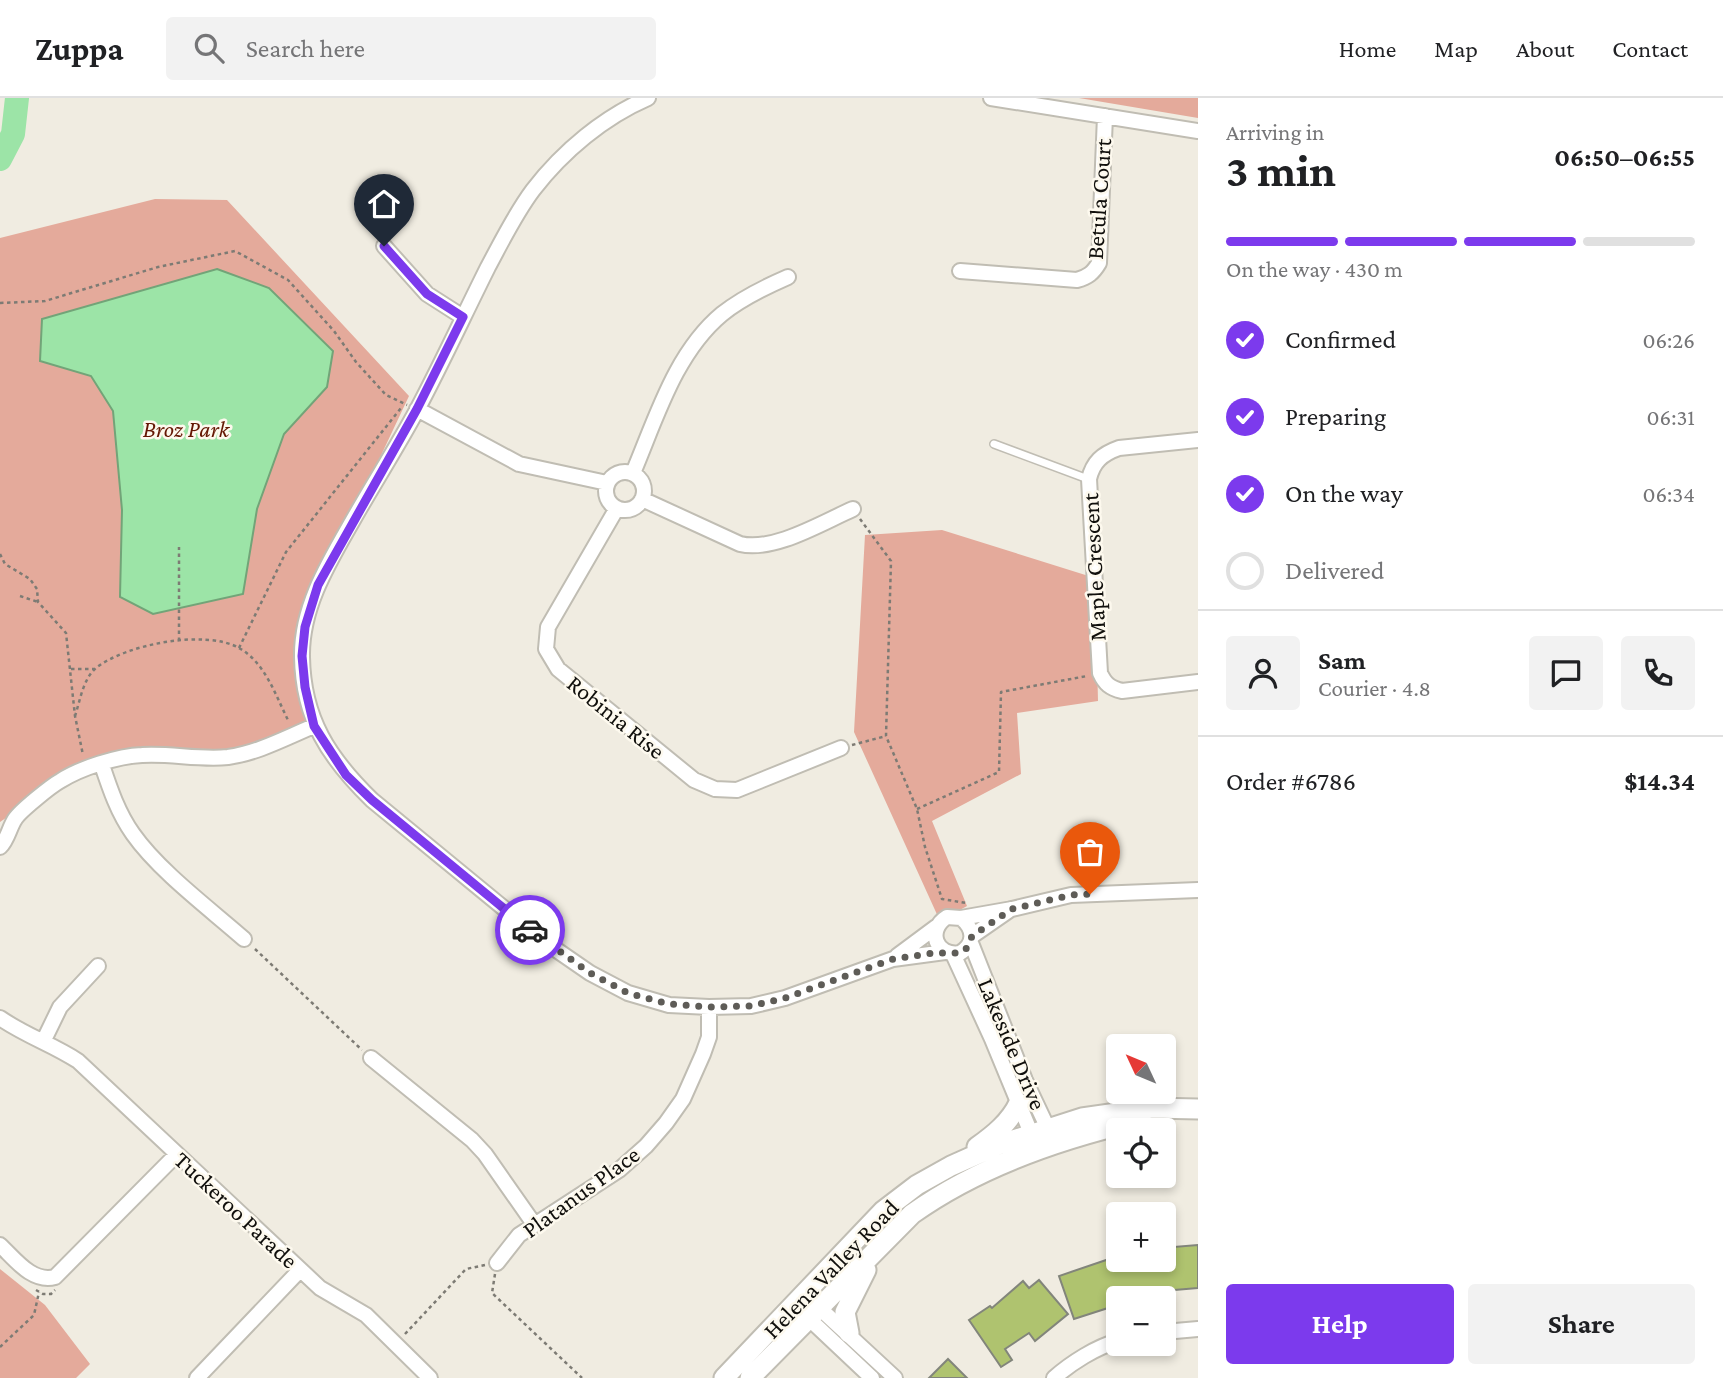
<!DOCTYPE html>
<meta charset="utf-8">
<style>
:root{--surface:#fff;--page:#f2f2f2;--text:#202124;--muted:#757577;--line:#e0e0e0;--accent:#7c3aed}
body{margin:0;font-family:"Crimson Pro",serif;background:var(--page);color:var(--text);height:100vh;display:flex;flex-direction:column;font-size:26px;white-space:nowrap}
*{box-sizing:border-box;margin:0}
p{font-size:23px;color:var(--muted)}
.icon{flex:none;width:38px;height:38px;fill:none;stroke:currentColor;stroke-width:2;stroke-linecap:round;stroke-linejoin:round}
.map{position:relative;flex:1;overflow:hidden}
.details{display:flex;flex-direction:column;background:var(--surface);width:525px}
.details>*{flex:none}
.needle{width:46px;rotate:314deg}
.controls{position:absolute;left:1106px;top:936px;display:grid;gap:14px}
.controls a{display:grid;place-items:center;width:70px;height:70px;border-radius:7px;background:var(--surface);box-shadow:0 4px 10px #0003;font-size:35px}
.pin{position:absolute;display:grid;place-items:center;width:60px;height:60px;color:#fff;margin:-72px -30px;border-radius:50% 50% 50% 0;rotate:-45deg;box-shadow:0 0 7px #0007}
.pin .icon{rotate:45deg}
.courier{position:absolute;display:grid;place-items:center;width:70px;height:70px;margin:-35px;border:5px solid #7c3aed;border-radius:50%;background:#fff;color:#222;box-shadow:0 2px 9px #0007}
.head em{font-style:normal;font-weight:700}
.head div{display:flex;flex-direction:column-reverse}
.head{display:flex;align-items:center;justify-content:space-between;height:119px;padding:0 28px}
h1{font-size:46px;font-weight:700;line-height:52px}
.bar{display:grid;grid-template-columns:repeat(4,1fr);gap:10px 7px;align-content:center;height:84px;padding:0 28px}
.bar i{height:9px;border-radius:5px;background:var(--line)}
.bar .active{background:var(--accent)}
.bar p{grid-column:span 4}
.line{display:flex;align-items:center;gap:18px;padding:0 28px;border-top:2px solid var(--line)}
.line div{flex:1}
.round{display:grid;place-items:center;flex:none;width:74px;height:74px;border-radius:7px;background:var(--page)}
ol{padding:0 28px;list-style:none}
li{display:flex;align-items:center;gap:21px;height:77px}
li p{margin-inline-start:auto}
li .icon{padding:7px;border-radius:50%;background:var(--accent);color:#fff;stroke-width:4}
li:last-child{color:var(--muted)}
li i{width:38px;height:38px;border:4px solid var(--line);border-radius:50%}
.cta{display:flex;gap:14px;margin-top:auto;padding:14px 28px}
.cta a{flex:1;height:80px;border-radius:7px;background:var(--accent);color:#fff;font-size:28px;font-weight:700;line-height:80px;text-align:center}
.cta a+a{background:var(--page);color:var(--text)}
header{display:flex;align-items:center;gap:42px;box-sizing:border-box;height:98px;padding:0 35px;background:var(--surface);border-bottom:2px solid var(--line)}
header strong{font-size:33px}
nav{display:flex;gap:38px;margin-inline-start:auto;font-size:24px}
.search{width:490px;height:63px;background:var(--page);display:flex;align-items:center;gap:18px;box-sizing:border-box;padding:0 24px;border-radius:7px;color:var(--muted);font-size:26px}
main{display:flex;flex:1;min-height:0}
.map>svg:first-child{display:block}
.green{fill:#e4aa9b}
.water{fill:#9ce4a7;stroke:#72a478;stroke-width:2}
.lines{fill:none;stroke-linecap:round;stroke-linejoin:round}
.river{stroke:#9ce4a7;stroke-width:24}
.building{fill:#afc36f;stroke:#82857b;stroke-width:2}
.lane-casing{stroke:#c0bdb3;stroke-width:10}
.street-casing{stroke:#c0bdb3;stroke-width:18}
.secondary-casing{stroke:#c0bdb3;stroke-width:23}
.path{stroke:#7d7b74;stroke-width:2.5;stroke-dasharray:3.5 3.5;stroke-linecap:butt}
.lane{stroke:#fff;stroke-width:7}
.street{stroke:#fff;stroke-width:14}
.secondary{stroke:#fff;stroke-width:19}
.done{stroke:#5e5c57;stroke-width:7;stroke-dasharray:0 12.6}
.route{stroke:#7c3aed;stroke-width:9}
.labels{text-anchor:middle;stroke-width:5;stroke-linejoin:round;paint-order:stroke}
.street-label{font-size:24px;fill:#100f0c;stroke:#fdf9ee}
.park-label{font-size:24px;font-style:italic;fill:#641703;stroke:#fdf9ee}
</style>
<header>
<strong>Zuppa</strong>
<div class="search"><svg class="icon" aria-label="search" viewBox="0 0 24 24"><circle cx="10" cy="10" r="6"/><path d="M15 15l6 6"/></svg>Search here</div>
<nav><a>Home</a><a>Map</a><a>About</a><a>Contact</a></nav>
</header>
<main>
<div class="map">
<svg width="1198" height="1280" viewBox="0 0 1198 1280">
<rect width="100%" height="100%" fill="#f0ece1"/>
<path class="green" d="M1079,0H1198V20Z
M155,101L227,102L409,298L336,453L305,529L314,628L260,651L144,657L61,682L0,724V140Z
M942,432L1095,480L1098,603L1017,615L1021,676L932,723L967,808L940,823L854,634L865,437Z
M0,1171L45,1207L90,1266L76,1280H0Z"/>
<path class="water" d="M217,171L269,190L333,253L327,289L284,336L257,411L243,496L153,516L120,499L122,412L113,313L91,278L40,263L42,221Z"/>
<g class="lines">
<path class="river" d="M0,61L13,36L17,0"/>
</g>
<path class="building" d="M1164,1124H1172L1174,1149L1198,1147V1190L1151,1194L1132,1200H1108L1111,1209L1074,1221L1059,1178L1118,1158V1162H1164Z
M1039,1182L1068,1216L1035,1243L1029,1235L1005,1251L1012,1262L1001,1269L969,1222L990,1208L992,1210L1023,1183L1029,1190Z
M948,1261L967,1280H929Z"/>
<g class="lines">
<g class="lane-casing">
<path id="lane" d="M994,346L1088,381"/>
</g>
<g class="street-casing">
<path id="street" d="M648,0C604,19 563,53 533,92C515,116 502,143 488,169C464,217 442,265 417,312C397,349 374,385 353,422C329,464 301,509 302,559C303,621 329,660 372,702L545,844L590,875L628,895L669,907L709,909L751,908L785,900L893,861L945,854
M991,0L1198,33
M384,148L427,196L463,219
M960,173L1077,182C1088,179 1093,175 1099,165L1105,18
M417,311L519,366L607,385
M1198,342L1119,350C1102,356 1093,364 1089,381L1100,575C1105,586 1110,590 1122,593L1198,584
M606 393a19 19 0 1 1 38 0a19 19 0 1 1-38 0Z
M633,375C656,321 675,255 722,216C742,200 765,189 788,179
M642,401L740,446C774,454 821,425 853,411
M617,410L548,529L546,551L558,571L694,682L715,691L737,692L841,650
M102,667C110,691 118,715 133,736C159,773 210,811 244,841
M0,749C8,741 9,730 15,721C20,713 51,688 60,683C80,670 118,658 142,657C170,655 199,662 228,659C258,655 287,639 314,628
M961,820C974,831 976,845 960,855C936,859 926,832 947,819L961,820L1012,811L1071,797L1198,792
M972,838L1011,811
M971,845L1025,982L1051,1037
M953,856L992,941L1035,1045
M897,858L936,829
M0,920C26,938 52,946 78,963L320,1190L366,1217L430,1280
M43,944L60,909L98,868
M371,960L472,1042L485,1056L534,1126
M0,1147C15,1161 32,1185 55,1179L177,1056
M497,1165L519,1137L619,1072L646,1048L666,1025L683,1001L703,956L709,939V909
M814,1205L895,1280
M804,1216L872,1280
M1164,1234L1198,1231
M197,1280L300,1172
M1054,1280C1071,1265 1096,1249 1118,1243"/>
</g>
<g class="secondary-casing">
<path id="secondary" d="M977,1049C994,1037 1010,1024 1019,1005
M849,1235L845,1214L866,1172
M724,1280L883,1113L917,1087L951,1068L998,1047L1082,1020L1152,1010L1198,1011
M750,1280L912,1116C978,1069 1059,1041 1137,1023"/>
</g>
<path class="path" d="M0,205L45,203L158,169L235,153L288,182L334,233L356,264L386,297L407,307
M860,421L891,463L886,638L917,711L925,749L942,801L966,805
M0,456L5,466L30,481L37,491L38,504L66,535L75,618L83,657
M20,498L38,504
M179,543V449
M239,550L286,454L401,310
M71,571H95
M75,618C80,603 83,581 96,570C126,546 206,531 239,550C266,565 276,599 289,624
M852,647L886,638
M917,711L999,674L1001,594L1087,578
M255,851L362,952
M495,1176L492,1195L582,1280
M36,1192L43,1196H51L55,1192
M405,1236L466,1171L485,1167
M0,1249L34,1217L39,1194"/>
<use href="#lane" class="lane"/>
<use href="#street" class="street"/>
<use href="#secondary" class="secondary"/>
</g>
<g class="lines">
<path class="done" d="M530,832L590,875L628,895L669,906L709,909L751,908L785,900L893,861L934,855H960L966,851L972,838L1012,811L1071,797L1090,796"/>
<path class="route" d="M384,148L427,196L463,219L417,311L318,487L305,529L302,558L305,589L314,628L346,677L372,702L530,832"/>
</g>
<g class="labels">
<g class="street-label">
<text transform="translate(1099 101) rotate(-86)" y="8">Betula Court</text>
<text transform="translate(1094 469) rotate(-93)" y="8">Maple Crescent</text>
<text transform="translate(616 619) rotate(39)" y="8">Robinia Rise</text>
<text transform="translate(1012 946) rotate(67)" y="8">Lakeside Drive</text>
<text transform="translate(581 1094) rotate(-36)" y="8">Platanus Place</text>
<text transform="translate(236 1112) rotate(43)" y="8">Tuckeroo Parade</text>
<text transform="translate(831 1171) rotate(-46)" y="8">Helena Valley Road</text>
</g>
<g class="park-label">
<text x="186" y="339">Broz Park</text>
</g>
</g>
</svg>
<div class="controls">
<a><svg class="needle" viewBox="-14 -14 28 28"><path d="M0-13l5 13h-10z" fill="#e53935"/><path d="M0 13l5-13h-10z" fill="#757577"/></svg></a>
<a><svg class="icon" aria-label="locate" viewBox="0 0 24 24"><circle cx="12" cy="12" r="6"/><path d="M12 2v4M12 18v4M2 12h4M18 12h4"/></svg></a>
<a>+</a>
<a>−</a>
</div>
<div class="pin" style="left:1090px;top:796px;background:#ea580c"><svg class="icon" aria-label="bag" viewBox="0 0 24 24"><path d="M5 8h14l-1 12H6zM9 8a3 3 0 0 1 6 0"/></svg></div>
<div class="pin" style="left:384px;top:148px;background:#1f2937"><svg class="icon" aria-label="home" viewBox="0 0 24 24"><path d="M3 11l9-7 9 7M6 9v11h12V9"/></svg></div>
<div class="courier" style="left:530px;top:832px"><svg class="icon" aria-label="car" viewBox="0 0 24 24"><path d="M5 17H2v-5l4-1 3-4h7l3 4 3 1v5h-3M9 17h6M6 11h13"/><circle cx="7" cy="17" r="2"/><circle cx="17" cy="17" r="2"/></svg></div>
</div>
<section class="details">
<div class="head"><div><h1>3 min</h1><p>Arriving in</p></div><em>06:50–06:55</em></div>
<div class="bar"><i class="active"></i><i class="active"></i><i class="active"></i><i></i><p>On the way · 430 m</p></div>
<ol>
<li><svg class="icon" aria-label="check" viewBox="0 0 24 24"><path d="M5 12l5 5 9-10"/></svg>Confirmed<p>06:26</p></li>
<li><svg class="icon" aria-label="check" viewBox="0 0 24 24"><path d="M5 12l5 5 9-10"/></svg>Preparing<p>06:31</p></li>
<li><svg class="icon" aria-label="check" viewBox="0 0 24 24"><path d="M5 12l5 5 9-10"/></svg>On the way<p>06:34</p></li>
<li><i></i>Delivered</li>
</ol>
<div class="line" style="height:126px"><a class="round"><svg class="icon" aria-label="person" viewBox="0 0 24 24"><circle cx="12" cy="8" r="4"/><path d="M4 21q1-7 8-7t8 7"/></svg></a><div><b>Sam</b><p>Courier · 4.8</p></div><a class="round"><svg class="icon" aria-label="chat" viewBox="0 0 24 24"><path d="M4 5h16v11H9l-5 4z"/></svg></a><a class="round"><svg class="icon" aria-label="phone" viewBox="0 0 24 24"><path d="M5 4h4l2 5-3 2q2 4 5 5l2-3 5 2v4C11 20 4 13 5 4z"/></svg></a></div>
<div class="line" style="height:91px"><div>Order #6786</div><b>$14.34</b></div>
<div class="cta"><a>Help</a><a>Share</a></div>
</section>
</main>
